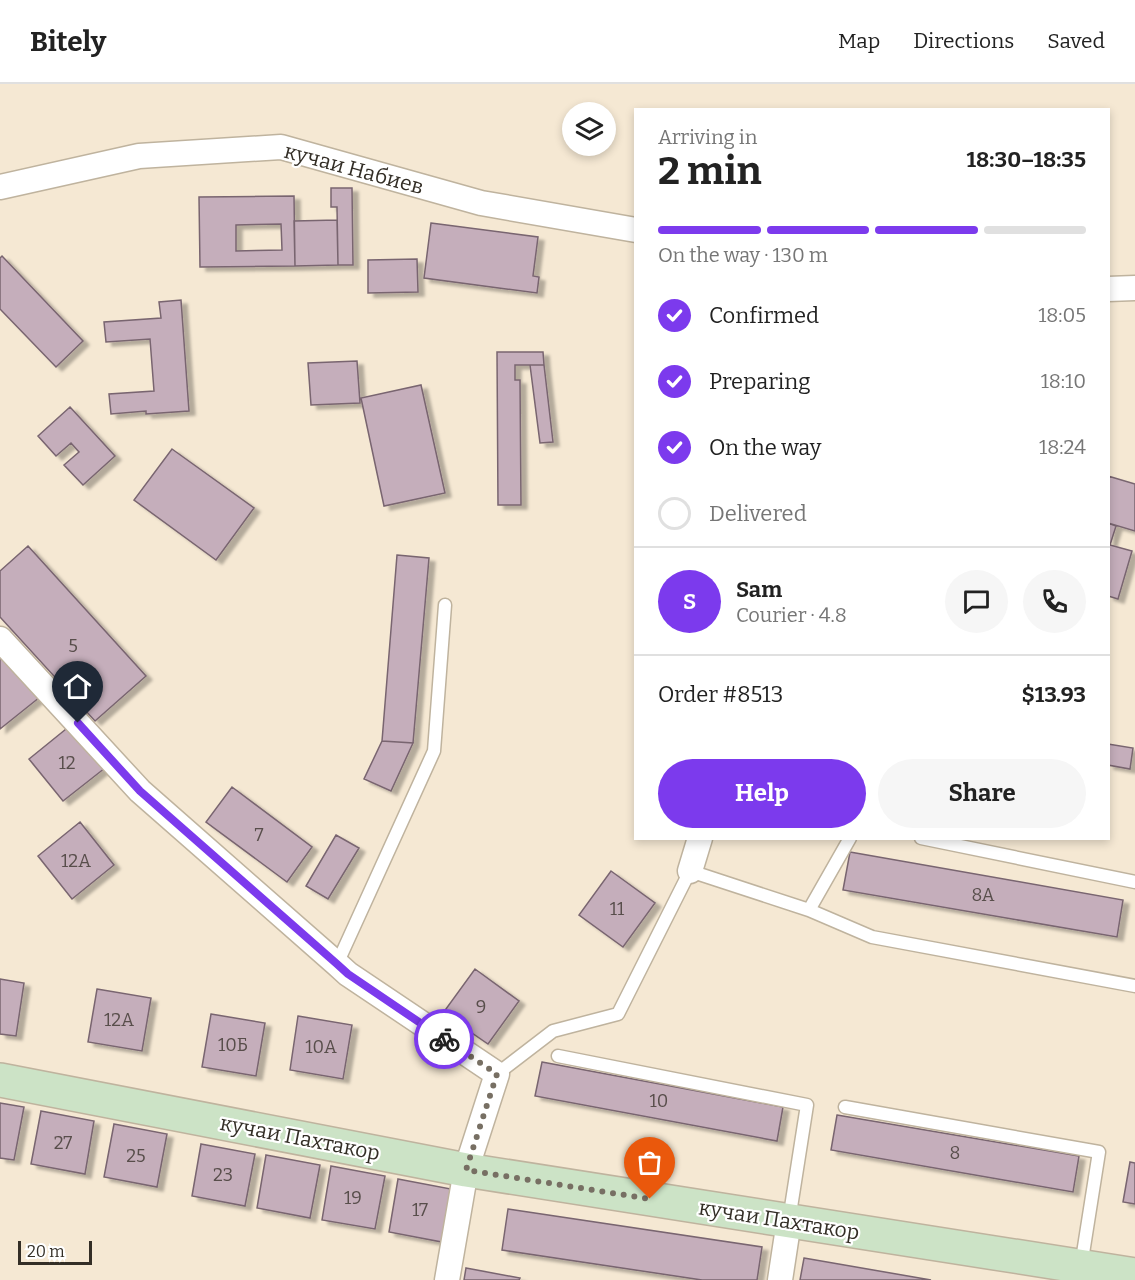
<!DOCTYPE html>
<meta charset="utf-8">
<style>
:root{--surface:#fff;--page:#f6f6f6;--text:#222;--muted:#767676;--line:#e0e0e0;--accent:#7c3aed}
body{margin:0;font-family:Bitter,serif;background:var(--page);color:var(--text);height:100vh;display:flex;flex-direction:column;font-size:22px;white-space:nowrap}
*{box-sizing:border-box;margin:0}
p{font-size:20px;color:var(--muted)}
.icon{flex:none;width:33px;height:33px;fill:none;stroke:currentColor;stroke-width:2;stroke-linecap:round;stroke-linejoin:round}
.map{position:relative;flex:1;overflow:hidden}
.panel{position:absolute;left:634px;top:24px;width:476px;height:732px;display:flex;flex-direction:column;background:var(--surface);border-radius:0px;box-shadow:0 3px 9px #0003}
.panel>*{flex:none}
.controls{position:absolute;left:562px;top:18px;display:grid;gap:12px}
.controls a{display:grid;place-items:center;width:54px;height:54px;border-radius:50%;background:var(--surface);box-shadow:0 3px 9px #0003;font-size:30px}
.scale{position:absolute;left:18px;bottom:15px;width:74px;box-sizing:border-box;padding-left:6px;border:3px solid #332e26;border-top:0;font-size:16px;line-height:21px;white-space:nowrap;color:#332e26;-webkit-text-stroke:4px #fff;paint-order:stroke}
.pin{position:absolute;display:grid;place-items:center;width:51px;height:51px;color:#fff;margin:-62px -26px;border-radius:50% 50% 50% 0;rotate:-45deg;box-shadow:0 0 6px #0007}
.pin .icon{rotate:45deg}
.courier{position:absolute;display:grid;place-items:center;width:60px;height:60px;margin:-30px;border:4px solid #7c3aed;border-radius:50%;background:#fff;color:#222;box-shadow:0 2px 8px #0007}
.summary em{font-style:normal;font-weight:700}
.summary div{display:flex;flex-direction:column-reverse}
.summary{display:flex;align-items:center;justify-content:space-between;height:102px;padding:0 24px}
h1{font-size:39px;font-weight:700;line-height:45px}
.bar{display:grid;grid-template-columns:repeat(4,1fr);gap:9px 6px;align-content:center;height:72px;padding:0 24px}
.bar i{height:8px;border-radius:4px;background:var(--line)}
.bar .current{background:var(--accent)}
.bar p{grid-column:span 4}
.line{display:flex;align-items:center;gap:15px;padding:0 24px;border-top:2px solid var(--line)}
.line div{flex:1}
.round{display:grid;place-items:center;flex:none;width:63px;height:63px;border-radius:32px;background:var(--page)}
ol{padding:0 24px;list-style:none}
li{display:flex;align-items:center;gap:18px;height:66px}
li p{margin-inline-start:auto}
li .icon{padding:6px;border-radius:50%;background:var(--accent);color:#fff;stroke-width:4}
li:last-child{color:var(--muted)}
li i{width:33px;height:33px;border:3px solid var(--line);border-radius:50%}
.primary-button{display:flex;gap:12px;margin-top:auto;padding:12px 24px}
.primary-button a{flex:1;height:69px;border-radius:36px;background:var(--accent);color:#fff;font-size:24px;font-weight:700;line-height:69px;text-align:center}
.primary-button a+a{background:var(--page);color:var(--text)}
header{display:flex;align-items:center;gap:36px;box-sizing:border-box;height:84px;padding:0 30px;background:var(--surface);border-bottom:2px solid var(--line)}
header strong{font-size:28px}
nav{display:flex;gap:33px;margin-inline-start:auto;font-size:21px}
.map>svg:first-child{display:block}
.building{fill:#c5aebb;stroke:#796570;stroke-width:1.5;fill-rule:evenodd;filter:url(#shadow)}
.lines{fill:none;stroke-linecap:round;stroke-linejoin:round}
.service-casing{stroke:#bfb39e;stroke-width:15}
.minor-casing{stroke:#bfb39e;stroke-width:27}
.secondary-casing{stroke:#bfb39e;stroke-width:36}
.service{stroke:#fff;stroke-width:12}
.minor{stroke:#fff;stroke-width:24}
.secondary{stroke:#cce3c6;stroke-width:33}
.done{stroke:#776f63;stroke-width:6;stroke-dasharray:0 10.8}
.route{stroke:#7c3aed;stroke-width:8}
.labels{text-anchor:middle;stroke-width:4.5;stroke-linejoin:round;paint-order:stroke}
.number-label{font-size:18px;fill:#584e4b}
.street-label{font-size:21px;fill:#332e26;stroke:#fff}
</style>
<header>
<strong>Bitely</strong>
<nav><a>Map</a><a>Directions</a><a>Saved</a></nav>
</header>
<div class="map">
<svg width="1135" height="1196" viewBox="0 0 1135 1196">
<defs>
<filter id="shadow"><feDropShadow dx="6" dy="4" stdDeviation="1.5" flood-color="#0004"/></filter>
</defs>
<rect width="100%" height="100%" fill="#f5e8d3"/>
<path class="building" d="M331,104H352L353,181H338L337,123H331Z
M294,112L295,182L200,183L199,113ZM281,140L282,166L236,167V141Z
M337,136L338,181L295,182L294,137Z
M431,139L538,153L533,192L539,193L537,209L424,194Z
M2,172L83,257L56,283L0,225V174Z
M417,175L418,208L368,209V176Z
M181,216L189,327L146,330V327L111,330L109,310L154,307L150,255L106,258L104,238L161,234L159,218Z
M497,268H543L544,281H515V296H520L521,421H498Z
M357,277L360,319L311,321L308,279Z
M530,281H544L553,358L540,359Z
M421,301L445,409L384,422L361,314Z
M70,323L115,372L83,401L64,381L79,368L71,359L56,372L38,352Z
M172,365L254,424L216,476L134,416Z
M1108,392L1135,400V447L1108,439Z
M1108,439L1116,442L1110,461L1132,467L1118,515L1108,512Z
M28,462L146,592L95,637L0,533V487Z
M397,471L429,474L413,659L382,657Z
M6,571L40,613L0,645V575Z
M71,641L105,684L63,717L29,675Z
M382,657L413,659L391,707L364,695Z
M1108,660L1133,664L1130,685L1108,681Z
M232,703L312,763L287,798L206,738Z
M80,738L114,781L72,815L38,772Z
M336,751L359,764L328,815L306,802Z
M850,768L1123,816L1117,853L843,806Z
M611,787L655,819L623,863L579,831Z
M475,885L519,917L488,960L443,929Z
M0,895L24,899L16,952L0,950Z
M97,905L151,914L142,967L88,958Z
M211,930L265,939L256,992L202,983Z
M298,932L352,941L343,995L290,986Z
M542,978L783,1023L777,1057L535,1012Z
M0,1019L24,1023L14,1076L0,1074Z
M41,1027L94,1037L85,1090L31,1080Z
M837,1031L1079,1072L1073,1108L831,1066Z
M114,1040L167,1050L157,1103L104,1093Z
M201,1060L255,1070L245,1122L192,1112Z
M266,1071L320,1081L310,1134L257,1124Z
M1130,1078L1135,1079V1120L1123,1118Z
M331,1082L385,1092L375,1145L322,1136Z
M398,1095L451,1105L442,1158L389,1148Z
M508,1125L762,1163L757,1196H702L502,1166Z
M804,1174L931,1196H800Z
M466,1184L520,1194L519,1196H464Z"/>
<g class="lines">
<g class="service-casing">
<path id="service" d="M921,754L1135,798
M809,826L850,754
M337,880L434,667L445,521
M558,972L807,1021L789,1136
M497,990L553,947L618,930L690,787L809,826L872,853L1135,902
M845,1023L1099,1068L1081,1182"/>
</g>
<g class="minor-casing">
<path id="minor" d="M0,103L139,72L281,63L481,119L636,146
M1108,205L1135,204
M0,555L140,707L337,880L348,890L497,990L466,1086L447,1196
M690,787L700,754
M780,1196L789,1137"/>
</g>
<g class="secondary-casing">
<path id="secondary" d="M0,996L466,1086L1135,1191"/>
</g>
<use href="#service" class="service"/>
<use href="#minor" class="minor"/>
<use href="#secondary" class="secondary"/>
</g>
<g class="lines">
<path class="done" d="M444,955L497,990L466,1086L650,1115"/>
<path class="route" d="M78,639L140,707L337,880L348,890L444,955"/>
</g>
<g class="labels">
<g class="number-label">
<text x="73" y="568">5</text>
<text x="67" y="685">12</text>
<text x="259" y="757">7</text>
<text x="76" y="783">12А</text>
<text x="983" y="817">8А</text>
<text x="617" y="831">11</text>
<text x="481" y="929">9</text>
<text x="119" y="942">12А</text>
<text x="233" y="967">10Б</text>
<text x="321" y="969">10А</text>
<text x="659" y="1023">10</text>
<text x="63" y="1065">27</text>
<text x="955" y="1075">8</text>
<text x="136" y="1078">25</text>
<text x="223" y="1097">23</text>
<text x="353" y="1120">19</text>
<text x="420" y="1132">17</text>
</g>
<g class="street-label">
<text transform="translate(354 85) rotate(15)" y="7">кучаи Набиев</text>
<text transform="translate(300 1054) rotate(11)" y="7">кучаи Пахтакор</text>
<text transform="translate(779 1136) rotate(9)" y="7">кучаи Пахтакор</text>
</g>
</g>
</svg>
<div class="controls">
<a><svg class="icon" aria-label="layers" viewBox="0 0 24 24"><path d="M12 4l9 5-9 5-9-5zM3 14l9 5 9-5"/></svg></a>
</div>
<div class="scale">20 m</div>
<div class="pin" style="left:650px;top:1115px;background:#ea580c"><svg class="icon" aria-label="bag" viewBox="0 0 24 24"><path d="M5 8h14l-1 12H6zM9 8a3 3 0 0 1 6 0"/></svg></div>
<div class="pin" style="left:78px;top:639px;background:#1f2937"><svg class="icon" aria-label="home" viewBox="0 0 24 24"><path d="M3 11l9-7 9 7M6 9v11h12V9"/></svg></div>
<div class="courier" style="left:444px;top:955px"><svg class="icon" aria-label="bike" viewBox="0 0 24 24"><circle cx="6" cy="16" r="4"/><circle cx="18" cy="16" r="4"/><path d="M6 16l4-8h5l3 8M10 8l3 8H6M13 5h3"/></svg></div>
<section class="panel">
<div class="summary"><div><h1>2 min</h1><p>Arriving in</p></div><em>18:30–18:35</em></div>
<div class="bar"><i class="current"></i><i class="current"></i><i class="current"></i><i></i><p>On the way · 130 m</p></div>
<ol>
<li><svg class="icon" aria-label="check" viewBox="0 0 24 24"><path d="M5 12l5 5 9-10"/></svg>Confirmed<p>18:05</p></li>
<li><svg class="icon" aria-label="check" viewBox="0 0 24 24"><path d="M5 12l5 5 9-10"/></svg>Preparing<p>18:10</p></li>
<li><svg class="icon" aria-label="check" viewBox="0 0 24 24"><path d="M5 12l5 5 9-10"/></svg>On the way<p>18:24</p></li>
<li><i></i>Delivered</li>
</ol>
<div class="line" style="height:108px"><b class="round" style="background:var(--accent);color:#fff">S</b><div><b>Sam</b><p>Courier · 4.8</p></div><a class="round"><svg class="icon" aria-label="chat" viewBox="0 0 24 24"><path d="M4 5h16v11H9l-5 4z"/></svg></a><a class="round"><svg class="icon" aria-label="phone" viewBox="0 0 24 24"><path d="M5 4h4l2 5-3 2q2 4 5 5l2-3 5 2v4C11 20 4 13 5 4z"/></svg></a></div>
<div class="line" style="height:78px"><div>Order #8513</div><b>$13.93</b></div>
<div class="primary-button"><a>Help</a><a>Share</a></div>
</section>
</div>
